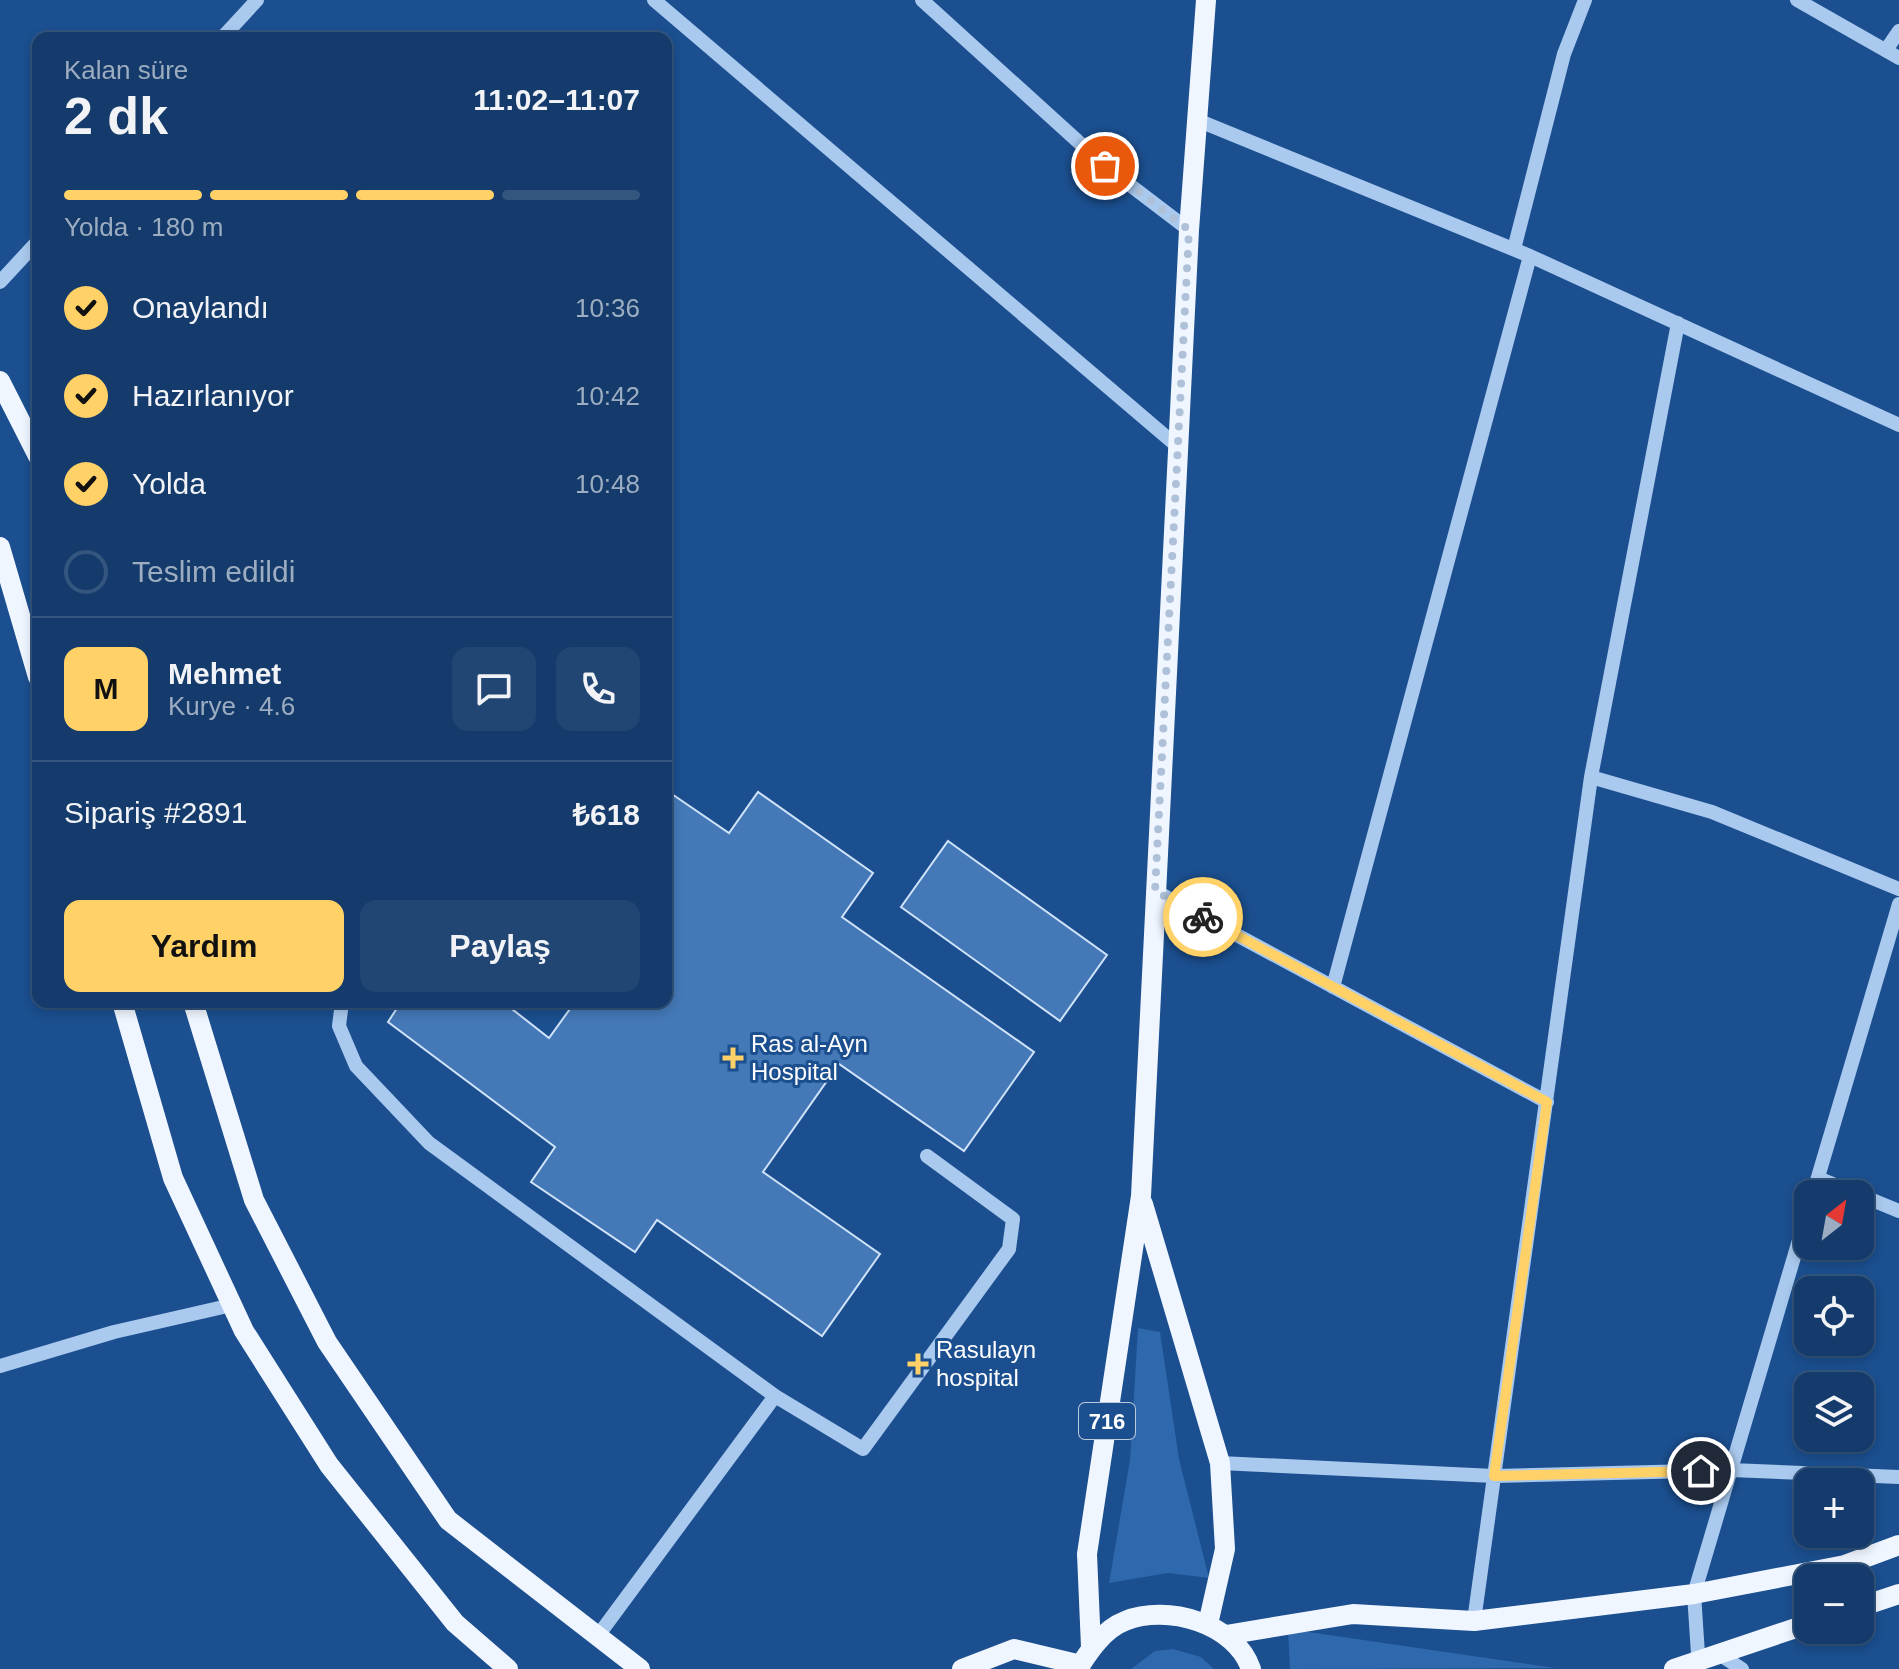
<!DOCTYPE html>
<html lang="tr">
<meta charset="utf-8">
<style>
:root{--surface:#143b6b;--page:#214673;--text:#f1f3f6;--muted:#9dadc1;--line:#33557e;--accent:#ffd166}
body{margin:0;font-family:Arial,sans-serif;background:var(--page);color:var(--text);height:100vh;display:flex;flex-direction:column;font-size:30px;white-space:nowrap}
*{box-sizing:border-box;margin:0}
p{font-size:26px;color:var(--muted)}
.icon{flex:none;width:44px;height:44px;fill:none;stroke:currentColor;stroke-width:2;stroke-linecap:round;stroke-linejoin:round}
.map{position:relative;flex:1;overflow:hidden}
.panel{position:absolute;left:32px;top:32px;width:640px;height:976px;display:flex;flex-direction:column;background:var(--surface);border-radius:16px;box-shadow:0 4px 12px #0003,0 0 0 2px var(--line)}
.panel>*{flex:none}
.needle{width:52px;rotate:31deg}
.controls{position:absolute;left:1794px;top:1180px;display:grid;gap:16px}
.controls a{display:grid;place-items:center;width:80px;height:80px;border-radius:16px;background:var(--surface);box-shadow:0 4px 12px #0003,0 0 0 2px var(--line);font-size:40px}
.pin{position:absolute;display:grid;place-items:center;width:68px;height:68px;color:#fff;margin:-34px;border:4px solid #fff;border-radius:50%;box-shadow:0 2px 8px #0007}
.courier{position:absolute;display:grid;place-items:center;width:80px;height:80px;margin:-40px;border:6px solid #ffd166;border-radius:50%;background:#fff;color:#222;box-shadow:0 2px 10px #0007}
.overview em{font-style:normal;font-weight:700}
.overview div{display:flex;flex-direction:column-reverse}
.overview{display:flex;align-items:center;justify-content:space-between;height:136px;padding:0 32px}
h1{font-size:52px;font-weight:700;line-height:60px}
.bar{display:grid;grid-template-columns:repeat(4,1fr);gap:12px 8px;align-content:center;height:96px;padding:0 32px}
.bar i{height:10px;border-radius:6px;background:var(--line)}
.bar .selected{background:var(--accent)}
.bar p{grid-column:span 4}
.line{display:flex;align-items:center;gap:20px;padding:0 32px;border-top:2px solid var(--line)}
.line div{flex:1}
.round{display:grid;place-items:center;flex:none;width:84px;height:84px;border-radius:16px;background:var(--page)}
ol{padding:0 32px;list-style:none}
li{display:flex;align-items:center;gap:24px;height:88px}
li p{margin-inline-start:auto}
li .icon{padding:8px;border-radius:50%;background:var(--accent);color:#111;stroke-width:4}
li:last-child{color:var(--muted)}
li i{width:44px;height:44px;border:4px solid var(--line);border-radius:50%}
.primary-button{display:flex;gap:16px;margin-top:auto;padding:16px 32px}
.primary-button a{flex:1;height:92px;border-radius:16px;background:var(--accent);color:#111;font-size:32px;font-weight:700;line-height:92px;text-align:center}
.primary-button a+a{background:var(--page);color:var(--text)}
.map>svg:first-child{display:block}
.green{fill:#2e69ad}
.building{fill:#4478b7;stroke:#cfe3fa;stroke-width:2}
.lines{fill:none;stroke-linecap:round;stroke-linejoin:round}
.minor{stroke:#a9c9ee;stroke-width:14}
.major{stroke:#f0f6ff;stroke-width:20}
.done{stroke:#afc1d8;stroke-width:8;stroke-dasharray:0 14.4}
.route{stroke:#ffd166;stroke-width:10}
.poi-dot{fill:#ffd166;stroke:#1b4f8f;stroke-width:3}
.labels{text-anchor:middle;stroke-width:6;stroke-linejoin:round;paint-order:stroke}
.shield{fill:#1b4f8f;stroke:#bbcadd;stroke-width:2}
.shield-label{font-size:22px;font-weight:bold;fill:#fff}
.poi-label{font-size:24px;fill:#fff;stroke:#1b4f8f;text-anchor:start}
</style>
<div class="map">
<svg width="1899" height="1669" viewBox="0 0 1899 1669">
<rect width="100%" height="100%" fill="#1b4f8f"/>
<path class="green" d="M1138,1328L1160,1332L1179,1459L1209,1578L1168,1573L1109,1583L1130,1460Z
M1288,1629L1555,1668L1290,1669Z
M1173,1649L1201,1657L1214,1669H1131L1155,1651Z"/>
<path class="building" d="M666,790L729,833L758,792L873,873L842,917L1034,1052L964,1151L839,1064L763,1172L880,1254L822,1336L657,1220L635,1252L531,1182L555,1147L388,1022L401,1002H503L549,1038L575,1002H666Z
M948,841L1107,955L1060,1021L901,907Z"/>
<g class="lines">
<path class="minor" d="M654,0L1177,446
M922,0L1105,166L1189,230
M1797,0L1899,58
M222,38L257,0
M1886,50L1899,31
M1197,120L1530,256L1899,425
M1514,249L1564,54L1585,0
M0,282L38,241
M1591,777L1712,812L1899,889
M1155,891L1547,1102
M1333,987L1530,256
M342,1002L339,1026L356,1066L429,1143L775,1396
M1818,1178L1857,1194
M1813,1194L1899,904
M1860,1195L1899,1211
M0,1366L114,1332L232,1305
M1220,1463L1494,1476L1731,1470L1899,1477
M1474,1621L1591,777L1678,323
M597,1637L775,1396L863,1449L1009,1249L1013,1219L927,1156
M1719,1654L1742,1669
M1699,1669L1694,1594L1808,1210"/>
<path class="major" d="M0,381L38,456
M0,547L38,677
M122,1002L173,1178L244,1331L329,1465L455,1623L508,1669
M193,1002L254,1200L327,1342L448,1520L640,1669
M1143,1204L1220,1463L1225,1549L1208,1624
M1860,1607L1899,1594
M1226,1635L1353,1614L1474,1621L1694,1594L1845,1565L1899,1545
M1091,1647L1087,1554L1141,1196L1189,230L1206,0
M962,1669L1014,1649L1081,1665
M1078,1669C1089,1651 1104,1629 1125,1621C1167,1604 1235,1623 1251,1669
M1674,1669L1808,1624"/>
</g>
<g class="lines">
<path class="done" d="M1105,166L1189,230L1155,891L1203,917"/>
<path class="route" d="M1203,917L1547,1102L1494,1476L1701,1471"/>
</g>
<g class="poi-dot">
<path d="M729 1046h8v8h8v8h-8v8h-8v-8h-8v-8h8z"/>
<path d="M914 1352h8v8h8v8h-8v8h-8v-8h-8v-8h8z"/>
</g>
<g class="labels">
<rect class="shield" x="1079" y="1403" width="56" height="36" rx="6"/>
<g class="shield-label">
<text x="1107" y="1429">716</text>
</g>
<g class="poi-label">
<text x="751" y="1052">Ras al-Ayn<tspan x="751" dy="28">Hospital</tspan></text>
<text x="936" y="1358">Rasulayn<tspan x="936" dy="28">hospital</tspan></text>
</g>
</g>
</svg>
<div class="controls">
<a><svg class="needle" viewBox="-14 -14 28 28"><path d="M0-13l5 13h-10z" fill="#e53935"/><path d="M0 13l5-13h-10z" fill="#9dadc1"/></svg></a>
<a><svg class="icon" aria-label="locate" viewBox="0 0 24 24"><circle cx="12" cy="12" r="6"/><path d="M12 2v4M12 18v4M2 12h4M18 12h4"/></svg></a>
<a><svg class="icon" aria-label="layers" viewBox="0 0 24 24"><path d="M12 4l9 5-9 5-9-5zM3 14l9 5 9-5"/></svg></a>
<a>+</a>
<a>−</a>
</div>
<div class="pin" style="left:1105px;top:166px;background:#ea580c"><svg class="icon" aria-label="bag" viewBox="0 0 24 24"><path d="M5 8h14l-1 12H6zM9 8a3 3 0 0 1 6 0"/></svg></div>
<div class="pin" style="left:1701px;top:1471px;background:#1f2937"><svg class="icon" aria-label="home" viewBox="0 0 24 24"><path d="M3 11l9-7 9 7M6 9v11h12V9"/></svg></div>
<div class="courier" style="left:1203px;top:917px"><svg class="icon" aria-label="bike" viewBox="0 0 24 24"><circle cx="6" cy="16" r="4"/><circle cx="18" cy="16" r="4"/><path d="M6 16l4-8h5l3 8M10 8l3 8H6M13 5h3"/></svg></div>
<section class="panel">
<div class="overview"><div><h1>2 dk</h1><p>Kalan süre</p></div><em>11:02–11:07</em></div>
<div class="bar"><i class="selected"></i><i class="selected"></i><i class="selected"></i><i></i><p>Yolda · 180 m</p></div>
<ol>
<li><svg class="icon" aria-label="check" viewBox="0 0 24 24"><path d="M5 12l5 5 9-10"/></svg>Onaylandı<p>10:36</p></li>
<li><svg class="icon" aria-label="check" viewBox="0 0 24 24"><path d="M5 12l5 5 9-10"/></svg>Hazırlanıyor<p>10:42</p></li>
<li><svg class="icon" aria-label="check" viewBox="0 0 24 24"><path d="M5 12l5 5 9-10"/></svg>Yolda<p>10:48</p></li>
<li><i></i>Teslim edildi</li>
</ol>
<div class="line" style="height:144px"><b class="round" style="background:var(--accent);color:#111">M</b><div><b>Mehmet</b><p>Kurye · 4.6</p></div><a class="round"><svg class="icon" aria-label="chat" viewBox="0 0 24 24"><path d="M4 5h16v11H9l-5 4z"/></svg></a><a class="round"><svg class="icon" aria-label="phone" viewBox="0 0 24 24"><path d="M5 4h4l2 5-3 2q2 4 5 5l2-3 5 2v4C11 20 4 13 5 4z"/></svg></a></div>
<div class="line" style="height:104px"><div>Sipariş #2891</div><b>₺618</b></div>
<div class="primary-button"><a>Yardım</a><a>Paylaş</a></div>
</section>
</div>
